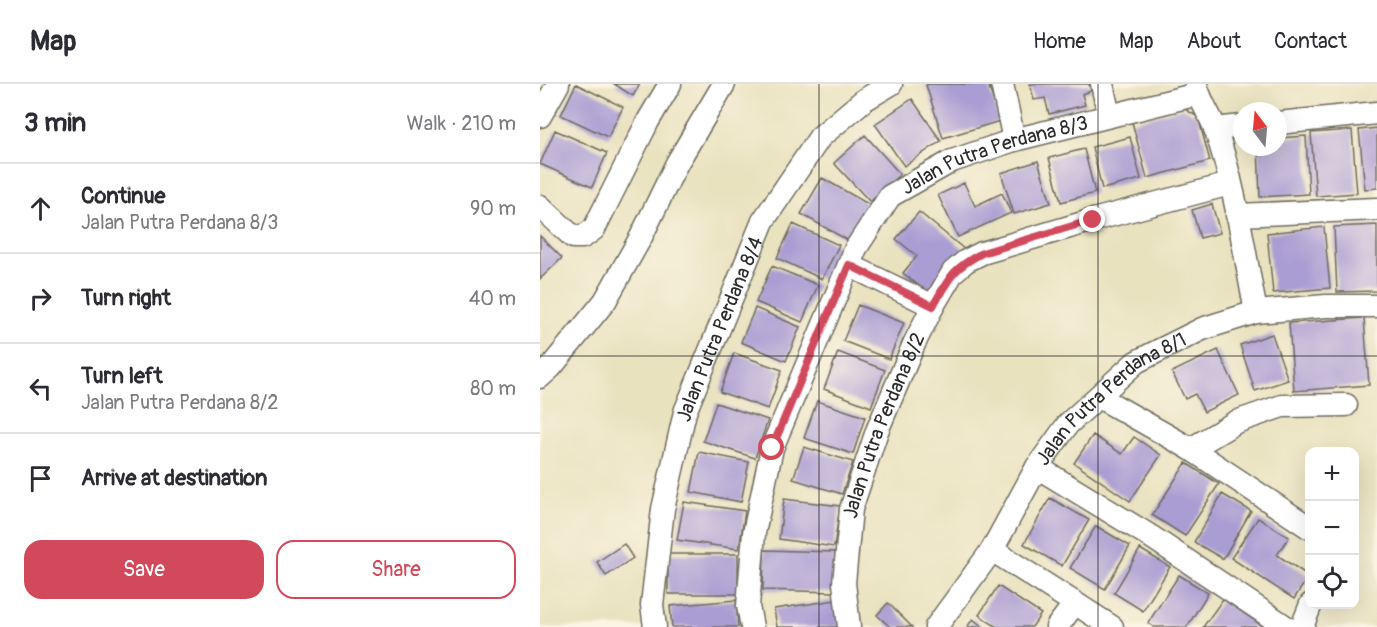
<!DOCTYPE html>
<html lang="en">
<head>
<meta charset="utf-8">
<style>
  :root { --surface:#fff; --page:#f2f2f3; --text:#2b2b33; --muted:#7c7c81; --line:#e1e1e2; --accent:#d1495b }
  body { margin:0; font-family:Pangolin,sans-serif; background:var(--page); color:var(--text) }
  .controls { position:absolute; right:18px; bottom:18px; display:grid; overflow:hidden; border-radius:12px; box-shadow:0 6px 24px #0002 }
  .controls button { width:54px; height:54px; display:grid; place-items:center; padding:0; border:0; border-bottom:2px solid var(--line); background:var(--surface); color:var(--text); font:30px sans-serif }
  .compass { position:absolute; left:693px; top:18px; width:54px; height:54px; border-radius:50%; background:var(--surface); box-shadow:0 6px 24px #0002; rotate:344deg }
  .stop { position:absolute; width:18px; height:18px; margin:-14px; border:4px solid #d1495b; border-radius:50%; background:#fff }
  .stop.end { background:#d1495b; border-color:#fff; box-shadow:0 2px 6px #0008 }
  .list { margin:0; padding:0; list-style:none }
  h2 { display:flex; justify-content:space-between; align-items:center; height:78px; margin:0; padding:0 24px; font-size:26px }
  h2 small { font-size:20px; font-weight:400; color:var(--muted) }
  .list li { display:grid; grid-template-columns:39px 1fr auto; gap:18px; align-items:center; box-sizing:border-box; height:90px; padding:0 24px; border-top:2px solid var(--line) }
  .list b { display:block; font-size:22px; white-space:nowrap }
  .list p { margin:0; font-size:20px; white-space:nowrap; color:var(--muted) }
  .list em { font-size:20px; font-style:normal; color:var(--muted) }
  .actions { display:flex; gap:12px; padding:18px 24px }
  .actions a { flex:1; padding:14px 0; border:2px solid var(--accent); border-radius:18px; text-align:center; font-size:21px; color:var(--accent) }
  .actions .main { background:var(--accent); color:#fff }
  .icon { flex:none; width:33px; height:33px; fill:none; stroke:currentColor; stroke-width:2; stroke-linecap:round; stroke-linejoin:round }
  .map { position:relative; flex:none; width:837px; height:543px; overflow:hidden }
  header { display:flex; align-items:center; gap:36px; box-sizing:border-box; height:84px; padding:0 30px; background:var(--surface); border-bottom:2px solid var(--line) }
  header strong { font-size:28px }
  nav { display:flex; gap:33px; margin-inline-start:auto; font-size:21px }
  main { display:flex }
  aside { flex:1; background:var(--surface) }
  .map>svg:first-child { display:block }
  .building { fill:#aa9dd3 }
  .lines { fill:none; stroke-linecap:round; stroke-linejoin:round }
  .minor-casing { stroke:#6e6b5f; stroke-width:25 }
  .minor { stroke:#fff; stroke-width:22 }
  .route { stroke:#d1495b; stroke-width:8 }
  .grid { fill:none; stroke:#2b2b2b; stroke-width:1.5; stroke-opacity:0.55 }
  .labels { text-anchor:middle; stroke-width:4.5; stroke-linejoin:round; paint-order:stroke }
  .street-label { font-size:20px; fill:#2b2b2b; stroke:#fcf5e5 }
</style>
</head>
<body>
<header>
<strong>Map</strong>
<nav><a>Home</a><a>Map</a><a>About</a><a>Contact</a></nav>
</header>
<main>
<aside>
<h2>3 min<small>Walk · 210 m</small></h2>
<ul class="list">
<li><svg class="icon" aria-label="ahead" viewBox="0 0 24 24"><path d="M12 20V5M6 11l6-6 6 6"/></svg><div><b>Continue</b><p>Jalan Putra Perdana 8/3</p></div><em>90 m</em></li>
<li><svg class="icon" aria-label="right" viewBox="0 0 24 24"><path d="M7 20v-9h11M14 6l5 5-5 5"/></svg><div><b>Turn right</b></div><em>40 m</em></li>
<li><svg class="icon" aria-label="left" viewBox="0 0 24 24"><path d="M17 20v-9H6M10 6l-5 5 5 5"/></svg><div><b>Turn left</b><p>Jalan Putra Perdana 8/2</p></div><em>80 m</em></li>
<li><svg class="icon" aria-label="arrive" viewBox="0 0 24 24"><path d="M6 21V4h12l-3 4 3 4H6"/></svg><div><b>Arrive at destination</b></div></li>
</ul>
<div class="actions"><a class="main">Save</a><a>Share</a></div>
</aside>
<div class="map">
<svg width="837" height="543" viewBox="0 0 837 543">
  <rect width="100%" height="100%" fill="#fcf5e5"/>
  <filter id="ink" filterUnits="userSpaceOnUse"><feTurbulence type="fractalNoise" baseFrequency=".0167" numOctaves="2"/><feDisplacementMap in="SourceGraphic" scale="12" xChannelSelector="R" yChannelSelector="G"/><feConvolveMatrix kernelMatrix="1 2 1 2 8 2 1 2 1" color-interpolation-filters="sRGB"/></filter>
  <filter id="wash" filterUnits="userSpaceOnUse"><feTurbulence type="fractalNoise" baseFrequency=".008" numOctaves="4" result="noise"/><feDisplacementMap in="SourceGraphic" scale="24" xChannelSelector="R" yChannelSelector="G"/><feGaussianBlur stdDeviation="1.35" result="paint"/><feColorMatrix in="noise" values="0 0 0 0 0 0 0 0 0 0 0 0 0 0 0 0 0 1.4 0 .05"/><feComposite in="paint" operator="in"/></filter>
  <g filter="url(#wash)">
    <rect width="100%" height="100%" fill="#e9e2bf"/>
    <g id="blocks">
      <path class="building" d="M36,0L83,23L68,53L21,31Z
        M74,0H100L93,12Z
        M390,0H448L460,37L403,54L386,1Z
        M490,0H549L551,7L542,10L545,21L509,30L505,14L494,16Z
        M372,15L401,57L364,82L335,40Z
        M643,24L658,33L670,77L607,94L592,38Z
        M837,44V104L825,105L819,46Z
        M15,46L67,69L52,103L0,80Z
        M812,46L817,109L776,112L771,49Z
        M325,51L360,90L330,118L294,79Z
        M766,52L769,110L720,113L718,63H738V54Z
        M590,53L601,95L562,105L552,63Z
        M544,65L555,109L521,118L509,74Z
        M498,77L511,119L474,130L461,89Z
        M282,94L330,121L309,157L261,130Z
        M424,99L435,122L462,109L471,129L418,153L398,111Z
        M672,120L680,149L660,154L652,126Z
        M379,128L424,165L388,209L363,189L377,172L356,155Z
        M253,140L299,161L282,195L237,174Z
        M837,141V207L797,208L794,143Z
        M784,143L790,204L733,209L727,149Z
        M0,152L22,174L0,195Z
        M232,182L278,201L262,238L216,218Z
        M318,221L364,239L349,275L303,257Z
        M215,224L260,243L246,277L201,258Z
        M824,234L829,301L754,307L749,239Z
        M732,250L748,296L715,307L700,261Z
        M678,266L699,311L664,328L655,310L645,315L632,288Z
        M298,268L345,286L331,323L284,305Z
        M194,269L242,286L228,325L180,308Z
        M277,317L325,333L313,370L264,354Z
        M176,319L228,336L215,374L163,357Z
        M553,351L582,370L594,353L621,371L590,417L534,379Z
        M264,363L313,378L302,410L253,395Z
        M159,368L209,378L201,418L151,408Z
        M646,379L679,400L645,452L612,431Z
        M682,410L711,427L683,475L654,458Z
        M510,414L549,436L522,482L484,460Z
        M244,415L300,422L294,463L239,455Z
        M144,418L205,427L199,465L137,456Z
        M718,434L749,453L737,471L769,492L754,515L691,474Z
        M556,442L590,462L565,505L530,484Z
        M84,460L93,474L66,492L57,478Z
        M600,465L630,483L603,527L574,509Z
        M224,466L295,468L294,508L223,506Z
        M128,470H198V510H128Z
        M639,491L668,509L647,543H614L608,539Z
        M458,502L501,530L492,543H457L439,531Z
        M683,515L724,543H663Z
        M196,516L198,543H132L130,522Z
        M296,516L300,543H237L234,525Z
        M348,519L372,543H350L337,531Z
        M433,535L443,543H427Z"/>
    </g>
  </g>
  <g filter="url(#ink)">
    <use href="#blocks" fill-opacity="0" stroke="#6e6b5f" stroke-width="1.5"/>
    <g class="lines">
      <g class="minor-casing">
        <g id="minor">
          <path d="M462,0L474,56"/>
          <path d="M562,0L569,32"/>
          <path d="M656,0C661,21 670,29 676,47C696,105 704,168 716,228"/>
          <path d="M0,32L18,0"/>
          <path d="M738,39L837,29"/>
          <path d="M675,45L702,42"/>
          <path d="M0,122L33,153H43L54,145L108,37L130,0"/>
          <path d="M697,131L837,125"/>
          <path d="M309,181L393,222"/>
          <path d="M0,293L11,283L65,217L101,153L137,79L184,0"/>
          <path d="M559,313L651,365L770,444"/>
          <path d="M651,365L696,338L742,322L806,321"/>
          <path d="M497,383L610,452L746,543"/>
          <path d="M452,466L572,543"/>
          <path id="s1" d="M115,543L112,521L123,425L145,328L223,137L280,53L324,16L351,0"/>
          <path id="s2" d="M212,543L208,522L214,449L232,364L316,164L350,112L412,77L474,56L658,10"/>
          <path id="s3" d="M309,543L304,499L311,425L337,347L374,260L393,222L413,188L426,177L442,169L553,136L690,100"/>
          <path id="s4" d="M396,543L452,466L497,383L528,340L596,278L662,245L716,228L786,222H837"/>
          <path d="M517,543L535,519"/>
          <path d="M762,543L771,520"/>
        </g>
      </g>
      <use href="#minor" class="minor"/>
    </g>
  </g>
  <g class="lines" filter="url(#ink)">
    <path class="route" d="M232,364L309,181L393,222C409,194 412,185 442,169L553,136"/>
  </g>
  <path class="grid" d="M279,0V543M558,0V543M0,272H837"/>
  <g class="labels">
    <g class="street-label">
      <text dy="7" stroke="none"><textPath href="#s2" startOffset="574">Jalan Putra Perdana 8/3</textPath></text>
      <text dy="7" stroke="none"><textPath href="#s1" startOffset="308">Jalan Putra Perdana 8/4</textPath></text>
      <text dy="7" stroke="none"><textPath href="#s4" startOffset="292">Jalan Putra Perdana 8/1</textPath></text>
      <text dy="7" stroke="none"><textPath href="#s3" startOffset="208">Jalan Putra Perdana 8/2</textPath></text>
    </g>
  </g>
</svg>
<div class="controls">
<button>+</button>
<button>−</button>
<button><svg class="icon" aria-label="locate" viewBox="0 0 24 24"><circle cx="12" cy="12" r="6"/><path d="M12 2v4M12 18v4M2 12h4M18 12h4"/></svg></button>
</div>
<svg class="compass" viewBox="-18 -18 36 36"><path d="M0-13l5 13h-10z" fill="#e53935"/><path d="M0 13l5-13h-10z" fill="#7c7c81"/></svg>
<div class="stop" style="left:232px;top:364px"></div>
<div class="stop end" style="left:553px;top:136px"></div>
</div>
</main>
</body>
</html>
